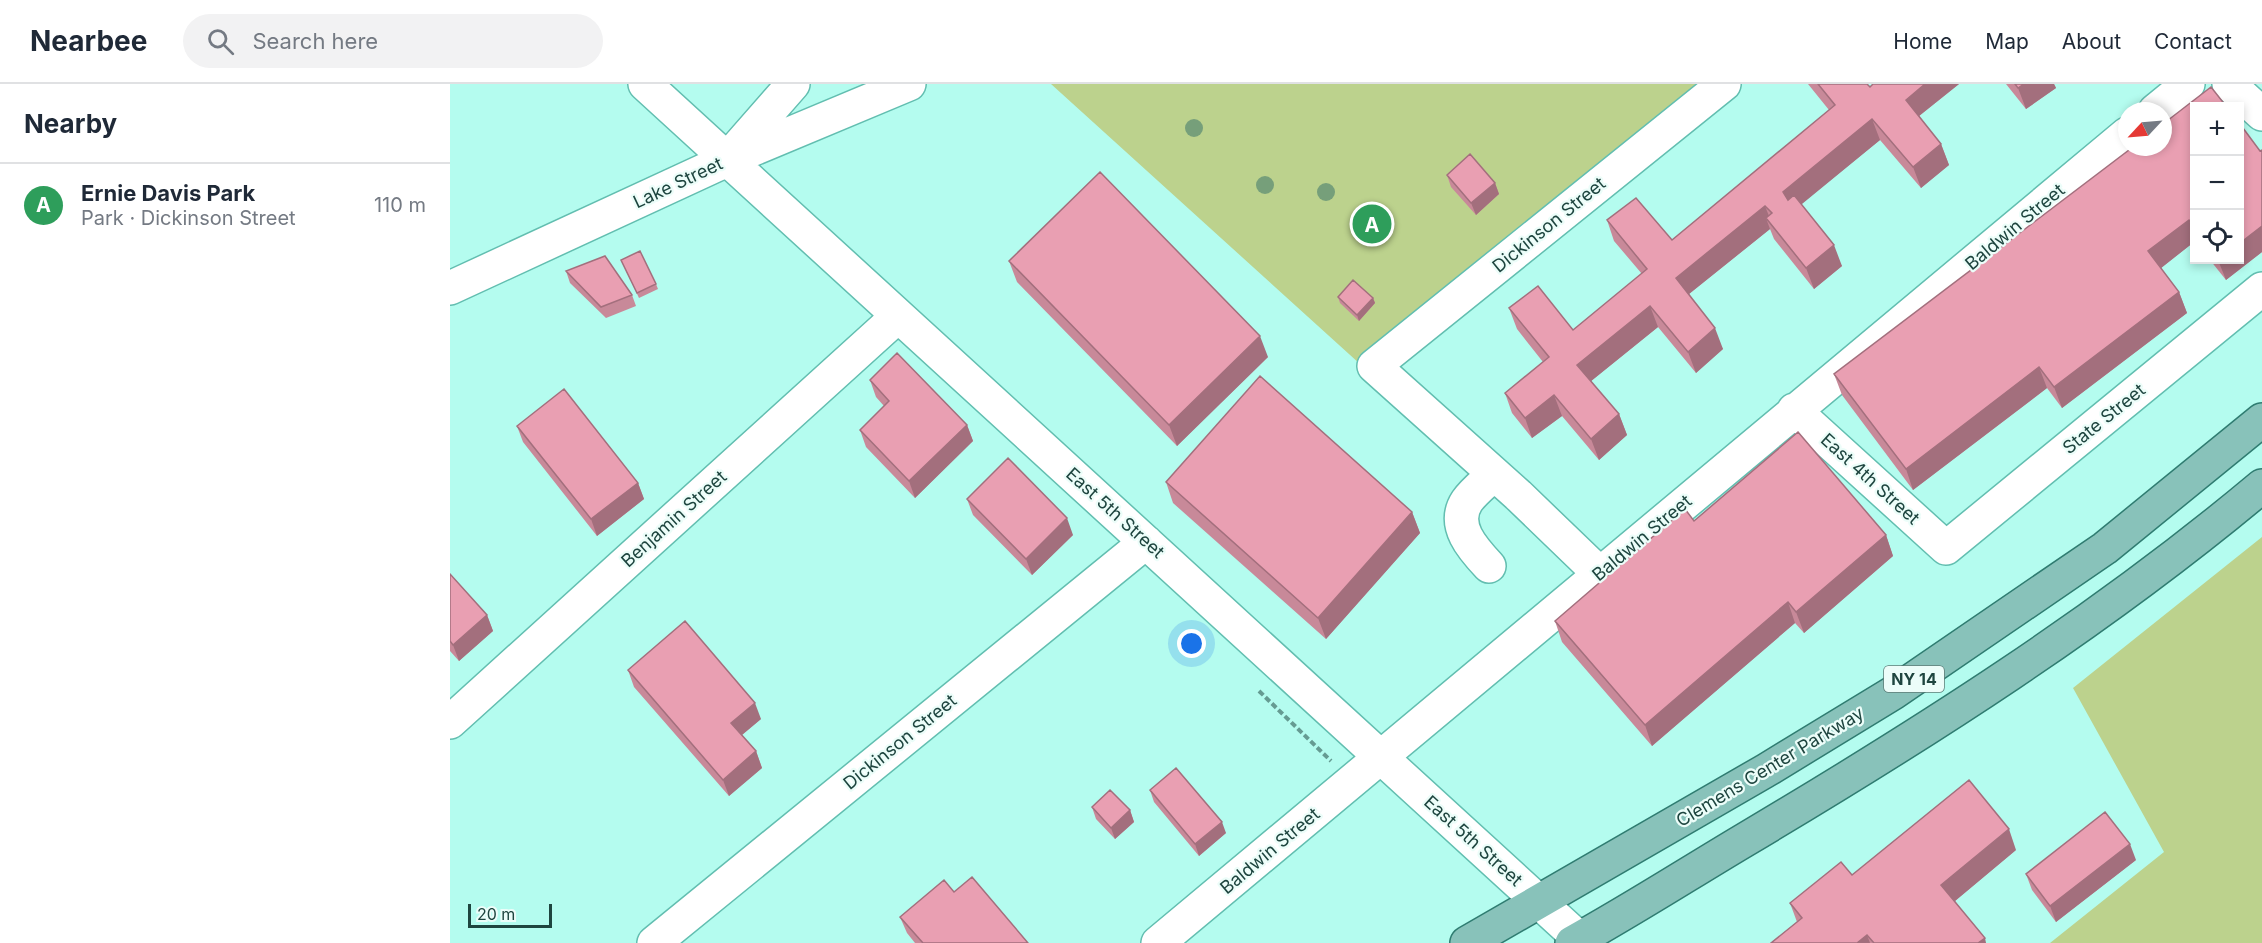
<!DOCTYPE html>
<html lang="en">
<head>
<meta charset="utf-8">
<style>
  :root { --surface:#fff; --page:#f2f2f3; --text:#1f2937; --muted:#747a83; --line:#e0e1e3; --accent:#0f766e }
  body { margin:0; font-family:Inter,sans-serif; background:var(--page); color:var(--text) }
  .controls { position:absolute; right:18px; top:18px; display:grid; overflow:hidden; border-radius:0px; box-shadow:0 3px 9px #0003 }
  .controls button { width:54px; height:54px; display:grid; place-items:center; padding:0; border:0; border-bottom:2px solid var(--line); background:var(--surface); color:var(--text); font:30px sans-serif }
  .compass { position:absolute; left:1668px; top:18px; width:54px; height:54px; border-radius:50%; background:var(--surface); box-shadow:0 3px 9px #0003; rotate:244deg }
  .scale { position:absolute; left:18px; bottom:15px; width:84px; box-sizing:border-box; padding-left:6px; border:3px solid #1e453f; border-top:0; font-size:16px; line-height:21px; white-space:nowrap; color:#1e453f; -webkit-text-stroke:4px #ecfdf9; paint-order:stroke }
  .you { position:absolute; left:742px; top:560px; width:21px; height:21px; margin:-15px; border:4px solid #fff; border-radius:50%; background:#1a73e8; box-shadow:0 0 0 9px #1a73e833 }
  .badge { display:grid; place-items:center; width:39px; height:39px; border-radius:50%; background:var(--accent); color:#fff; font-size:20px; font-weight:700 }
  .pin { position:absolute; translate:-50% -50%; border:3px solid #fff; box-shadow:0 2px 6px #0006 }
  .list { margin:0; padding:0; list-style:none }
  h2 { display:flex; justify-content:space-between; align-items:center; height:78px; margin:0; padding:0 24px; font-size:26px }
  h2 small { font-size:20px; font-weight:400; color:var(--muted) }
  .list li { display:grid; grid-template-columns:39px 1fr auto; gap:18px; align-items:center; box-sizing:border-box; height:84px; padding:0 24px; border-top:2px solid var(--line) }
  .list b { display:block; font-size:22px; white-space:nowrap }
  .list p { margin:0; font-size:20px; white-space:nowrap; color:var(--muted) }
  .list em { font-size:20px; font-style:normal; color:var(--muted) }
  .icon { flex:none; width:33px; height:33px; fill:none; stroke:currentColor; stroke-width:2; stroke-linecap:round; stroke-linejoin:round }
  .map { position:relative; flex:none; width:1812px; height:859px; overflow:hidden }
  header { display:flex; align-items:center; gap:36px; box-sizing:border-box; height:84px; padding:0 30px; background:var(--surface); border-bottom:2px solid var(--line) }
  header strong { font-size:28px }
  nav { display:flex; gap:33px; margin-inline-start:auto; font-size:21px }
  .search { width:420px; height:54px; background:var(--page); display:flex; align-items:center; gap:15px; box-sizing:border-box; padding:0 21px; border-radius:33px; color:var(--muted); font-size:22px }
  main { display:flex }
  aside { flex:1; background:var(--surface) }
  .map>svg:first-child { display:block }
  .green { fill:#bcd28d }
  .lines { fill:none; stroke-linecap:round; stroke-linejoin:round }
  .minor-casing { stroke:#62beb0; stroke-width:36 }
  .major-casing { stroke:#2f7c71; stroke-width:36 }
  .path { stroke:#659b92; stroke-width:4; stroke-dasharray:6 3; stroke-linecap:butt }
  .minor { stroke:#fff; stroke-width:33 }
  .major { stroke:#88c2ba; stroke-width:33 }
  .tree { fill:#769f7a }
  .wall { fill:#c88999 }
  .shaded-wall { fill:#a36f7d }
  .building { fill:#e99fb2; stroke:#a36f7d; stroke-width:1.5 }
  .labels { text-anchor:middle; stroke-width:4.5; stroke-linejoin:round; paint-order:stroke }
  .shield { fill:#ecfdf9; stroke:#5c7c77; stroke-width:1.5 }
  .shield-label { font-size:16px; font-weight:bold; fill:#1e453f }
  .street-label { font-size:18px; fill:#1e453f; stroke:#ecfdf9 }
</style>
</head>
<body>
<header>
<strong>Nearbee</strong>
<div class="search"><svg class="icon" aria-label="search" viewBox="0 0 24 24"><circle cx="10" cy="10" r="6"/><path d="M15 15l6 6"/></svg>Search here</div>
<nav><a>Home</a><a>Map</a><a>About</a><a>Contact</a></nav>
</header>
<main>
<aside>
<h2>Nearby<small></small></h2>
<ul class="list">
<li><span class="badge" style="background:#2e9e5b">A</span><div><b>Ernie Davis Park</b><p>Park · Dickinson Street</p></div><em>110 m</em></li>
</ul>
</aside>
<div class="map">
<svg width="1812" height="859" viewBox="0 0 1812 859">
  <rect width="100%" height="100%" fill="#b4fcef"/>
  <path class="green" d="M601,0H1267L910,280Z
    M1812,453V859H1600L1714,768L1623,604Z"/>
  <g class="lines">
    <g class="minor-casing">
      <path id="minor" d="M195,0L1134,859
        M1779,0L1812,30
        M1705,27L1738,0
        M279,73L343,0
        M0,204L277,76L459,0
        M1344,326L1496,464L1812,205
        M1039,482C1023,465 1001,441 1017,417C1024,407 1036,398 1044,390
        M1150,490L1068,411L924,282L1274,0
        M0,638L448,232
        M204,859L696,458
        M708,859C1032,591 1353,319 1677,50"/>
    </g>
    <g class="major-casing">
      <path id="major" d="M1017,859L1315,687L1443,609L1655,464L1812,336
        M1122,859C1180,827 1236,791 1293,757C1473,650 1651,537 1812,402"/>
    </g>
    <path class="path" d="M809,607L881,677"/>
    <use href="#minor" class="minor"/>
    <use href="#major" class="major"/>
  </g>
  <g class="tree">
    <circle cx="744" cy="44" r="9"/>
    <circle cx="815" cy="101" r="9"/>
    <circle cx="876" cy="108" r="9"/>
  </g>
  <path class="wall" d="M1358,0H1417L1420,3L1509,0L1469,32L1491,60L1499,81L1471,104L1430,56L1351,120L1392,182L1364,205L1324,155L1320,145L1239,210L1273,265L1246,289L1208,243L1141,297L1169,330L1177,351L1149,376L1112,332L1082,354L1062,329L1055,309L1093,278L1067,245L1059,224L1123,246L1192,190L1164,157L1157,136L1222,156L1379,26Z
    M1556,0H1604L1606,4L1576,25Z
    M1744,22V158L1711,184L1729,208L1737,229L1612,324L1597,304L1463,406L1392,311L1384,290Z
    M1790,40L1810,67L1812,66V168L1776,196L1760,176H1790Z
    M997,91L1045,99L1049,110L1026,131L1001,103Z
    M171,176L206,200L208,205L189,214Z
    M559,177L818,273L727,362L567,198Z
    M116,187L182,211L186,222L156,234L120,199Z
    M888,213L923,214L925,219L909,237L890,219Z
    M420,296L517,341L523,357L465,414L416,363L410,346L434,322L426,313Z
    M67,342L188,399L194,415L147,452L73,358Z
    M716,398L962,428L970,449L876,555L723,419Z
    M517,415L623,451L582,491L523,431Z
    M1244,437L1436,451L1443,472L1354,549L1345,539L1202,662L1112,558L1105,537Z
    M0,490L37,531L43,547L9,577L0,567Z
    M178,586L311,635L292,651L306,667L312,684L279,712L184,603Z
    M700,706L776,749L749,772L704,718Z
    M642,723L680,726L684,738L665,755L646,735Z
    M1566,766L1505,817L1536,859H1321L1347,838L1340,819L1402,791Z
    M1686,776L1606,838L1582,806L1576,790Z
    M504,808L578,859H465L457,849L450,833Z"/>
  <path class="shaded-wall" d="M1475,0H1509L1464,36L1456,16Z
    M1574,0H1604L1606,4L1576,25L1568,4Z
    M1422,35L1430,56L1341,129L1333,108Z
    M1491,60L1499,81L1471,104L1463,83Z
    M1045,99L1049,110L1026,131L1021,119Z
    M1315,122L1323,142L1316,134L1320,145L1234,214L1226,194Z
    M1739,136L1744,152V158L1706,188L1698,167Z
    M1812,142V168L1776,196L1768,176H1790V159Z
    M1384,161L1392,182L1364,205L1356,184Z
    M1729,208L1737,229L1612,324L1604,303Z
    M923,214L925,219L909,237L907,231Z
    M1200,222L1208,243L1135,302L1127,281Z
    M1265,244L1273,265L1246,289L1238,268Z
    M810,252L818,273L727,362L719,341Z
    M1589,283L1597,304L1463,406L1456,385Z
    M1104,311L1112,332L1082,354L1075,334Z
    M1169,330L1177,351L1149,376L1141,355Z
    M517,341L523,357L465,414L459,397Z
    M188,399L194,415L147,452L141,435Z
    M962,428L970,449L876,555L868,534Z
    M617,434L623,451L582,491L576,475Z
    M1436,451L1443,472L1354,549L1346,528Z
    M1338,518L1345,539L1202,662L1195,641Z
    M37,531L43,547L9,577L3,561Z
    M305,619L311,635L287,655L281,639Z
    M306,667L312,684L279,712L273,696Z
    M680,726L684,738L665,755L661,744Z
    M772,738L776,749L749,772L745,760Z
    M1559,745L1566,766L1499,822L1491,801Z
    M1680,760L1686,776L1606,838L1600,822Z
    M1417,851L1420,859H1407Z
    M1535,854L1536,859H1528Z"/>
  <path class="building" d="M1368,0H1417L1420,3L1423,0H1475L1456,16L1491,60L1463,83L1422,35L1333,108L1338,116L1344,111L1384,161L1356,184L1316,134L1322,129L1315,122L1226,194L1265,244L1238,268L1200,222L1127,281L1169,330L1141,355L1104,311L1075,334L1055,309L1099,273L1059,224L1088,202L1123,246L1197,185L1157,136L1186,114L1222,156L1385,21Z
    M1565,0H1574L1568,4Z
    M1761,3L1776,22H1744V144L1739,136L1698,167L1729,208L1604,303L1589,283L1456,385L1384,290L1683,63H1713V40Z
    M1790,40L1810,67L1812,66V142L1790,159Z
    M1020,70L1045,99L1021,119L997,91Z
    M650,88L810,252L719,341L559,177Z
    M190,167L206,200L187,209L171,176Z
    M155,172L182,211L151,223L116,187Z
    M903,196L923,214L907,231L888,213Z
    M447,269L517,341L459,397L410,346L439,317L420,296Z
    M810,292L962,428L868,534L716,398Z
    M114,305L188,399L141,435L67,342Z
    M1348,348L1436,451L1346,528L1338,518L1195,641L1105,537L1235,425L1244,437Z
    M558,374L617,434L576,475L517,415Z
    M0,490L37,531L3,561L0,557Z
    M235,537L305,619L281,639L306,667L273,696L178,586Z
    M726,684L772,738L745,760L700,706Z
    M1519,696L1559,745L1491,801L1535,854L1528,859H1424L1417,851L1407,859H1321L1352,834L1340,819L1391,778L1402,791Z
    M660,706L680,726L661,744L642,723Z
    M1655,728L1680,760L1600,822L1576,790Z
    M522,793L578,859H473L450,833L494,796L504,808Z"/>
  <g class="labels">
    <rect class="shield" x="1434" y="582" width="60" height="26" rx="4.5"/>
    <g class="shield-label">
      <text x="1464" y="601">NY 14</text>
    </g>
    <g class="street-label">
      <text transform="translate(228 99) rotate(-25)" y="6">Lake Street</text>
      <text transform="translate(1099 141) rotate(-39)" y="6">Dickinson Street</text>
      <text transform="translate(1565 143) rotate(-40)" y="6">Baldwin Street</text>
      <text transform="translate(1654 335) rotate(-39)" y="6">State Street</text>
      <text transform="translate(1420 395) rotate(42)" y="6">East 4th Street</text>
      <text transform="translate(665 429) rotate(42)" y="6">East 5th Street</text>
      <text transform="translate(224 435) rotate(-42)" y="6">Benjamin Street</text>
      <text transform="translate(1192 454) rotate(-40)" y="6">Baldwin Street</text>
      <text transform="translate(450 658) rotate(-39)" y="6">Dickinson Street</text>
      <text transform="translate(1320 683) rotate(-31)" y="6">Clemens Center Parkway</text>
      <text transform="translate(1023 757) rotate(42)" y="6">East 5th Street</text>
      <text transform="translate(820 767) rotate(-40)" y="6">Baldwin Street</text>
    </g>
  </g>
</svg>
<div class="controls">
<button>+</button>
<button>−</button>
<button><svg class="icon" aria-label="locate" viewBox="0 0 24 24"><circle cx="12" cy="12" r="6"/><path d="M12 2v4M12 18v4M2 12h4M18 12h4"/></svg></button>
</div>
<svg class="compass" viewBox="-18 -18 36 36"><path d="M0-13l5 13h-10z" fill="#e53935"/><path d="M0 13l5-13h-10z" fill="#747a83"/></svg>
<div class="scale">20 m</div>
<div class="you"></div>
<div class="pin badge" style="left:922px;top:140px;background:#2e9e5b">A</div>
</div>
</main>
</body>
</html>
